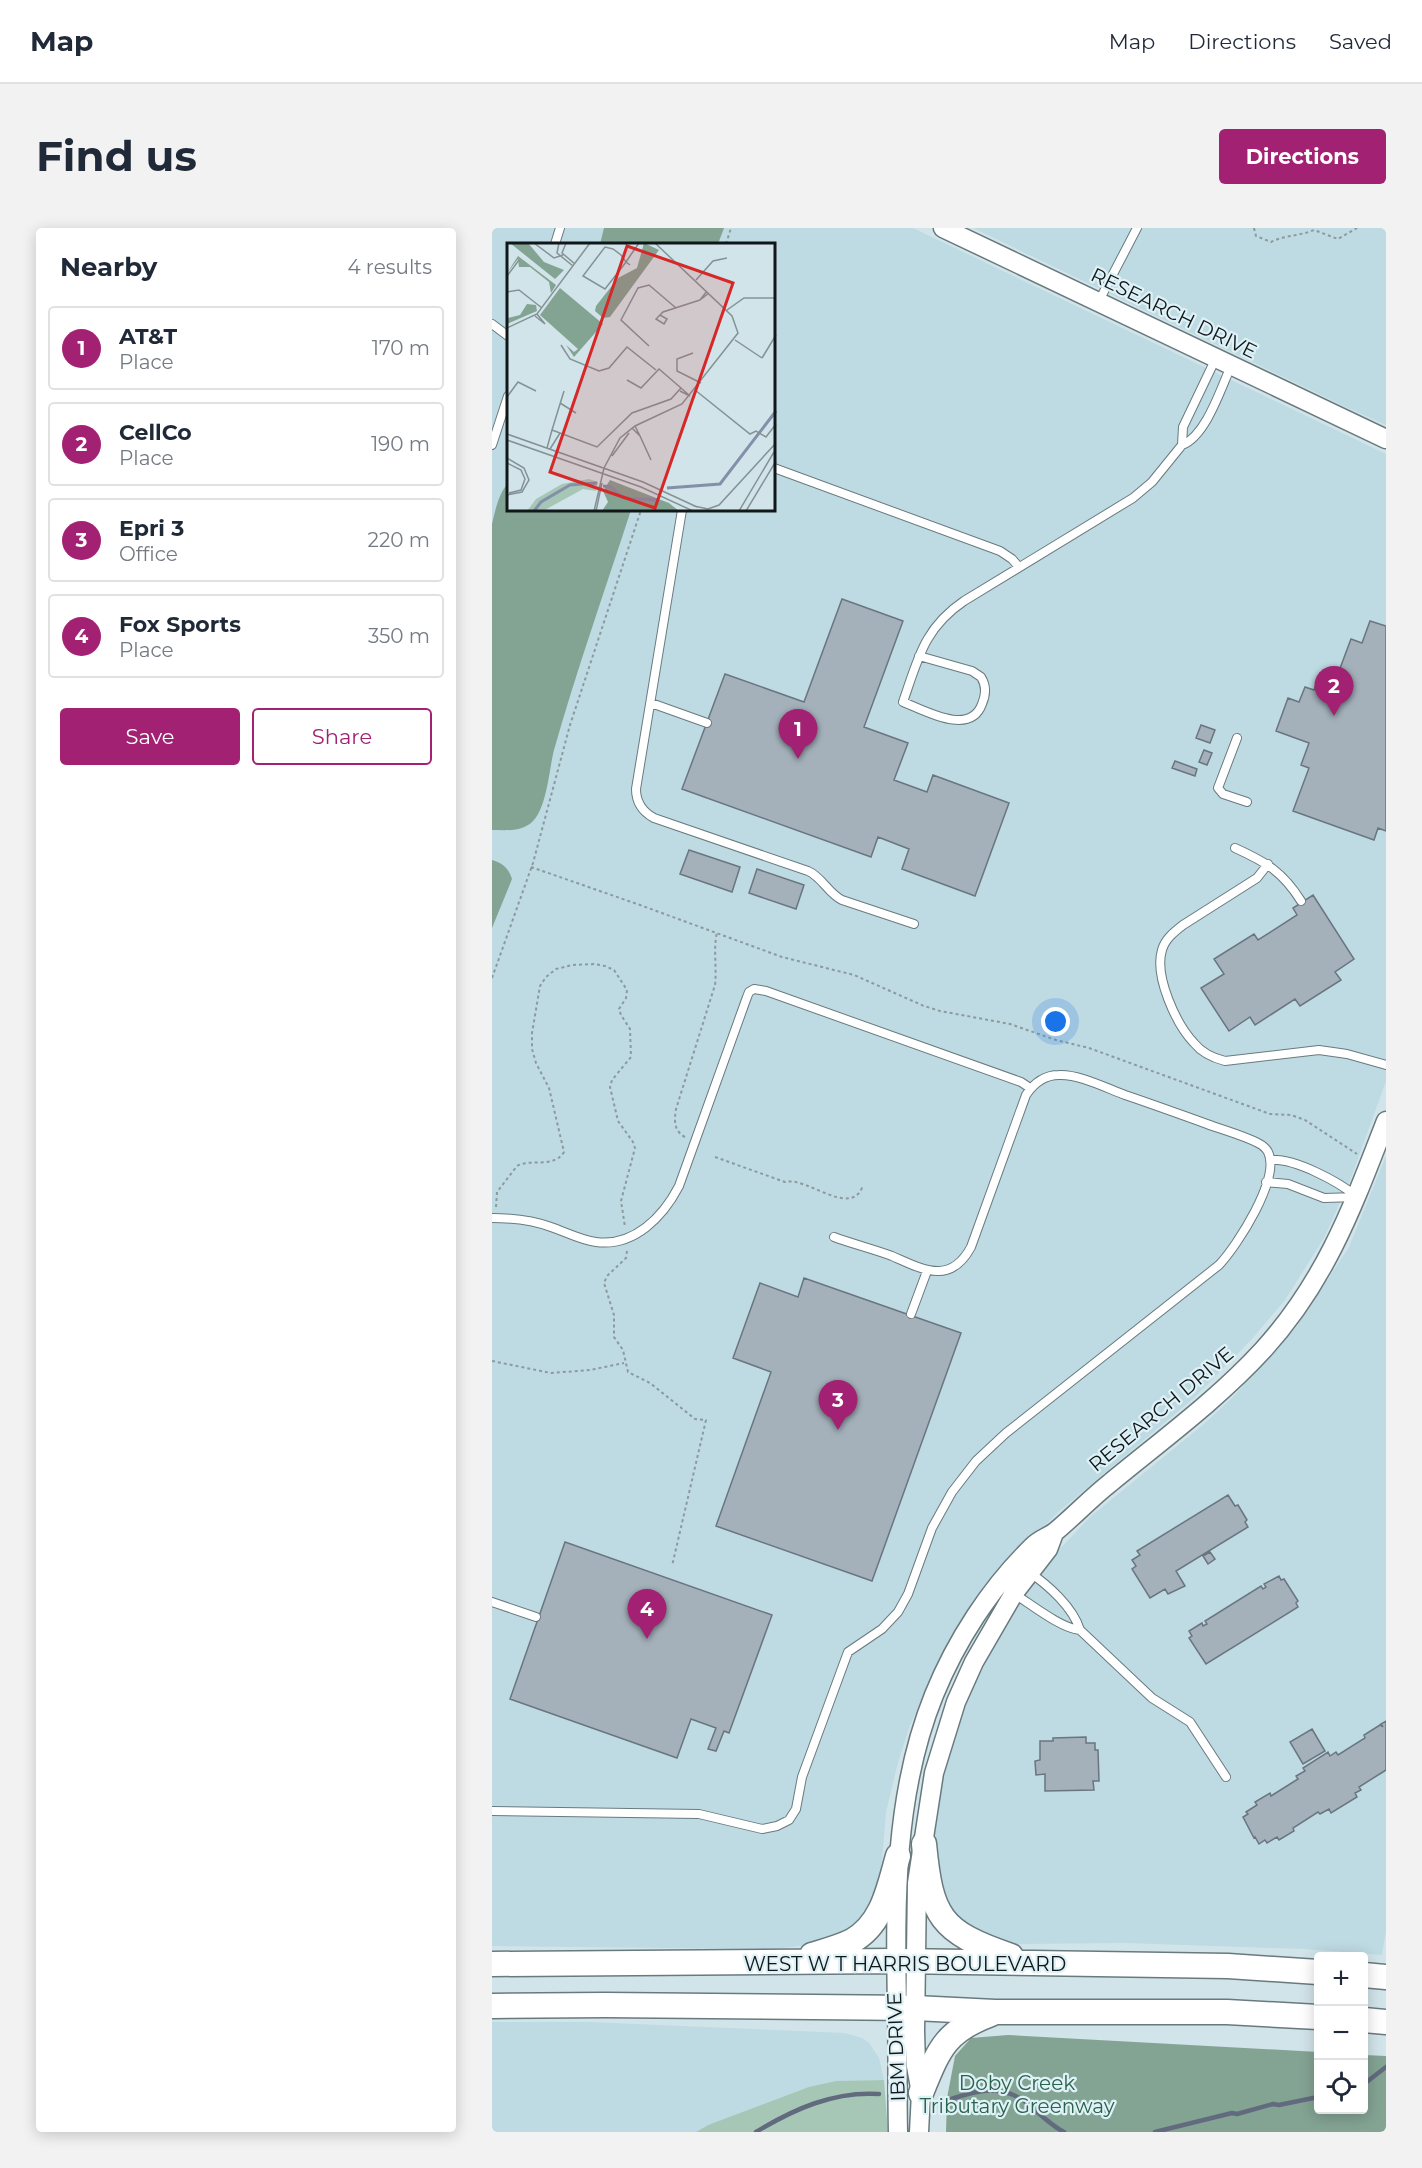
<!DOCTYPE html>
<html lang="en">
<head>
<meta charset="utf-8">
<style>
  :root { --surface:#fff; --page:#f2f2f3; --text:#1f2937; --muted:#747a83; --line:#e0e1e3; --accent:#a22172 }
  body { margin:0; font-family:Montserrat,sans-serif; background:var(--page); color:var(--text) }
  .controls { position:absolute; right:18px; bottom:18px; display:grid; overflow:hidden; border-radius:6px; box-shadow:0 3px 15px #0003 }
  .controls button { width:54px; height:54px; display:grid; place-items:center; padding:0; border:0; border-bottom:2px solid var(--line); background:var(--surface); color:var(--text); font:30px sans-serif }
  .you { position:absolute; left:564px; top:794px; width:21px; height:21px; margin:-15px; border:4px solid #fff; border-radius:50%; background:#1a73e8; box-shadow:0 0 0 9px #1a73e833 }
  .badge { display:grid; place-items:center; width:39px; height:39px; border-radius:50%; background:var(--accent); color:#fff; font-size:20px; font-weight:700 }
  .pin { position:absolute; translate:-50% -50px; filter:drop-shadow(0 2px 3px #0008) }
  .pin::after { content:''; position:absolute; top:32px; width:21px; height:18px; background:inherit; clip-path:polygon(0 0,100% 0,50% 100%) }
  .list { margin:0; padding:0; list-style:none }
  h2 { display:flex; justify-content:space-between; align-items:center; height:78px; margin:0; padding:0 24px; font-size:26px }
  h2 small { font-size:20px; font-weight:400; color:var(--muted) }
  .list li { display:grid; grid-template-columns:39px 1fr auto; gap:18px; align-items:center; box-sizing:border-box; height:84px; margin:0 12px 12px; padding:0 12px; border:2px solid var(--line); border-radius:6px }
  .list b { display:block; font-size:22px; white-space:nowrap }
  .list p { margin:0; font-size:20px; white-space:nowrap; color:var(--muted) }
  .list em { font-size:20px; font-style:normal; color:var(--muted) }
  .actions { display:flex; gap:12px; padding:18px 24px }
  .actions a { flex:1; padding:14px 0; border:2px solid var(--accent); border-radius:6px; text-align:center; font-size:21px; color:var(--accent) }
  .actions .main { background:var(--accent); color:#fff }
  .icon { flex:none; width:33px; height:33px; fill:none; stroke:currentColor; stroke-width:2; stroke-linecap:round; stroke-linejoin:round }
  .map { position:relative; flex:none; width:894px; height:1904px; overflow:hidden; border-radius:6px }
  header { display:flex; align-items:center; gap:36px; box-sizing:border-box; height:84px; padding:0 30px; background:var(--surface); border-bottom:2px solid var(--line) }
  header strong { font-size:28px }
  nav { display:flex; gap:33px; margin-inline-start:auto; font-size:21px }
  .intro { display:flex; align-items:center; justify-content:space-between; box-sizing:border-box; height:144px; padding:0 36px }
  h1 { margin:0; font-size:42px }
  .button { padding:15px 27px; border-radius:6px; background:var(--accent); color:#fff; font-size:21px; font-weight:700 }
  main { display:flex; gap:36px; padding:0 36px }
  aside { flex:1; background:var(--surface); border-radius:6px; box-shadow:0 3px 15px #0003 }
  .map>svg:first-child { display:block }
  .built { fill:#bedae2; fill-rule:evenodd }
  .green { fill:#a6c7b6 }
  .forest { fill:#83a393 }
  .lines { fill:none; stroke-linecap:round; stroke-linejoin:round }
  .stream { stroke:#626b7e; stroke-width:4.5 }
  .building { fill:#a4b1bb; stroke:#697680; stroke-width:1.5 }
  .service-casing { stroke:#697a7f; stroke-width:10 }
  .tertiary-casing { stroke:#697a7f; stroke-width:21 }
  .primary-casing { stroke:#697a7f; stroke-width:27 }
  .path { stroke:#8c9a9e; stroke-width:2; stroke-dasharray:3 3; stroke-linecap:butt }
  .service { stroke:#fff; stroke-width:8 }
  .tertiary { stroke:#fff; stroke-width:18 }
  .primary { stroke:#fff; stroke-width:24 }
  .labels { text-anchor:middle; stroke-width:4.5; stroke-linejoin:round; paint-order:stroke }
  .street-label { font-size:20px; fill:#111719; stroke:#def1f6 }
  .park-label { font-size:20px; fill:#2a634b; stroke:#def1f6 }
  .inset-river { fill:none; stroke:#848faa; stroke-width:3 }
  .inset-road { fill:none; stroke:#849296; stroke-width:1.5 }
  .view { fill:#d62828; fill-opacity:0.15; stroke:#d62828; stroke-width:3 }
  .inset-edge { fill:none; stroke:#111719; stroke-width:3 }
</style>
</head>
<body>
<header>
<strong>Map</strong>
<nav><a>Map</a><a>Directions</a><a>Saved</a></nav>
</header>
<div class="intro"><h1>Find us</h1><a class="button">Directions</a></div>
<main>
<aside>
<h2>Nearby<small>4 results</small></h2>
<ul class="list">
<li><span class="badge">1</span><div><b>AT&amp;T</b><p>Place</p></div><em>170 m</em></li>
<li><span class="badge">2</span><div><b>CellCo</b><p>Place</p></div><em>190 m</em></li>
<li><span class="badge">3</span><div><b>Epri 3</b><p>Office</p></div><em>220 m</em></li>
<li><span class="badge">4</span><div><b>Fox Sports</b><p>Place</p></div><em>350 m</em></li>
</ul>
<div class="actions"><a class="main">Save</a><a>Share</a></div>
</aside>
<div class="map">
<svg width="894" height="1904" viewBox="0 0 894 1904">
  <rect width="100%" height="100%" fill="#d1e4e9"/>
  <path class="built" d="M0,0H421L894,226V853L859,950L832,1010L793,1072L759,1112L702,1170L565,1285L517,1336L453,1423L441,1443L417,1500L405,1538L394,1584L388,1656L373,1693L339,1714L283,1721L0,1718ZM16,16H282V282H16Z
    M481,0H894V197L854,179Z
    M894,928V1703L890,1727L812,1721L634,1715L518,1716L484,1707L446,1671L439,1642L443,1584L457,1521L465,1499L477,1468L514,1394L547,1343L598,1289L712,1196L741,1169L803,1101L857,1019Z
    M0,1794H97L352,1805L370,1810L377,1815L387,1830L392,1852L344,1853L216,1897L204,1904H0Z"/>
  <path class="green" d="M392,1852L396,1904H204L216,1897L317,1859L344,1853Z"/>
  <path class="forest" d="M112,0H232L226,16H108Z
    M16,255V282H139C113,362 85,441 62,522C57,541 55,582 39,595C28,604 13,602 0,602V296C3,283 7,265 16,255Z
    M0,632C11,635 17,641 20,651L0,700Z
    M516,1807L826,1824V1882H872V1827L894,1828V1904H454L455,1870L463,1828L479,1810Z"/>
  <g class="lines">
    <path class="stream" d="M872,1856L894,1839
      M446,1875C477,1866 505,1852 535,1875C547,1885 558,1897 572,1904
      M264,1904C302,1881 342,1863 387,1866
      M663,1904L740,1885L745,1886L781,1876L787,1877L826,1869"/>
  </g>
  <path class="building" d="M350,371L411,393L372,499L416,515L402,552L435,564L441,547L517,575L483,668L410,641L417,621L386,609L379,629L190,561L233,446L312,474Z
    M878,393L894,398V603L886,600L882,612L801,583L817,540L809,537L817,515L784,503L796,470L807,474L813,459L822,462L828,445L844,451L859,411L870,415Z
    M709,497L723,502L718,515L704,510Z
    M712,522L720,525L715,537L707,534Z
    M683,533L705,541L703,548L680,540Z
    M197,622L248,639L240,664L188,646Z
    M265,641L312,657L304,681L257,665Z
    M821,667L862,731L843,744L849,752L808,778L803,771L763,797L758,789L737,803L709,760L732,746L722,731L762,706L766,712L805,687L801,680Z
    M312,1050L469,1105L380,1353L224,1298L279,1144L241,1130L268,1055L306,1069Z
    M736,1267L743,1278L746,1277L755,1292L753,1294L756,1299L684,1343L693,1358L676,1366L673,1361L658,1370L640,1341L644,1338L640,1332L648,1327L645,1323Z
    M73,1314L280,1387L237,1505L232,1503L224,1523L216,1521L224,1500L199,1491L185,1530L18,1471Z
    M718,1324L723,1331L716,1336L711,1328Z
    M787,1348L789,1352L792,1351L806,1373L804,1375L806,1379L714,1436L697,1410L700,1408L697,1403L710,1395L711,1398L715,1396L713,1393L769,1358L771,1361L774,1359L772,1356Z
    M894,1493V1542L867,1559L869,1562L863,1565L865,1569L839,1585L837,1581L828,1586L826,1584L801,1600L802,1603L787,1612L785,1609L775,1615L773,1612L767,1616L763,1609L762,1610L751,1589L756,1586L754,1584L765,1577L763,1574L778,1565L779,1568L806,1551L804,1548L813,1543L811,1540L836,1524L838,1528L844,1524L846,1527L873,1510L872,1507L888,1497L891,1499L889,1496Z
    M820,1501L833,1523L811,1536L798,1514Z
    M594,1509V1515H603V1522H606L607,1553H601L602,1562L553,1563V1546L544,1547L543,1533L548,1532V1513H561V1510Z"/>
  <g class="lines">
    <g class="service-casing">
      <path id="service" d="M63,16L68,0
        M607,73L645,0
        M0,96L16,108
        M724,130L691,199L690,217C714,208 729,160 739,138
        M0,217L16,168
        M282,240L508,323L520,331L527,339
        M190,282L144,561C144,574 151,584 162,590L316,643C330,649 336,665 350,672L422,696
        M427,428L480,443L489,449C494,457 494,467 490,476C478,509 432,482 411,474C426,431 432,400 472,373L641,270L660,254L690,217
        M159,475L215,495
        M745,510L726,560L731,566L755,574
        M743,620C774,634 791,644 809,673
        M776,636L765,650L691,697C682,704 673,711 670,722C662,748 684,796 702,815C710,825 721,830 733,833L827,822L855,826L894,837
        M774,954L796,956L832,970L865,969C846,953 802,930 778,932
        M0,990C20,990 40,992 59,999C74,1004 88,1012 104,1014C142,1019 171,989 187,958L255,769L257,764L262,761L274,763L529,854L538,860
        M419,1086L435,1043
        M521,1365C539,1376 568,1400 588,1402C581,1379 556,1357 537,1344
        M0,1374L44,1389
        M588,1402L660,1470L698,1494L734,1549
        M0,1583L207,1586L270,1601L285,1598L297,1592L304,1581L310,1549L356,1424L390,1401L406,1384L416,1366L440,1300L460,1264L484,1233L514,1205L727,1037C745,1018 789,950 776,924C774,920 770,917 766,915C750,907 731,902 715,896C687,886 660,876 633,867C614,860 587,846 567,847C553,847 542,855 534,867L479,1019C458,1058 430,1041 400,1028C381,1021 361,1016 342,1009"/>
    </g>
    <g class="tertiary-casing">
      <path id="tertiary" d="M451,0L894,211
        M406,1904C405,1862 406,1820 405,1779C403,1674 402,1566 442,1467C464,1413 498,1360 540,1319C547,1311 557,1309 564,1303C583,1287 599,1270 618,1255C670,1212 725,1172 771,1122C834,1053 861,978 894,893
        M427,1904L429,1865L424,1838L423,1803L425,1655L442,1545L464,1474L482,1434L522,1365L556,1321L562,1305"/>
    </g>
    <g class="primary-casing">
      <path id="primary" d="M432,1616C439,1689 448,1704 519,1728
        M320,1727C333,1723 348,1719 360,1713C391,1696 397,1659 406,1628
        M0,1736L404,1733L736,1738L826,1744
        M872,1747L894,1749
        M0,1778L113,1777L423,1780L503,1784H735L826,1789
        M872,1792L894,1794
        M429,1865C447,1821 453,1803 499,1786"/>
    </g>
    <path class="path" d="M762,0L764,8L779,14C793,7 808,8 822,2L846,11L865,0
      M234,16L239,0
      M39,639L148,677L290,729L362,747L432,778L448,783L518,796L564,812L597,820L778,886L799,887L813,892L865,926
      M0,750L41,635L78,497L149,282
      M193,909C182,903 182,893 184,881L223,757C225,739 221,722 225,704
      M223,929L293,954C314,948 357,989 370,960H373
      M4,979L5,964L25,938C39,930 61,941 72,924L57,860L44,835L40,821V805L48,758L54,749L64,741L80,737L102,736L113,738L122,742L135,762L134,770L127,781L129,787L138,801L139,829L120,852L118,859L126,893L141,914L143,920L129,973L133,999
      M135,1023L134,1030L115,1048L112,1055L122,1087V1109L131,1122L136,1144L158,1155L203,1191L214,1192L180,1338
      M0,1133L59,1145L98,1142L132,1135"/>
    <use href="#service" class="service"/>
    <use href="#tertiary" class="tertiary"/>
    <use href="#primary" class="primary"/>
  </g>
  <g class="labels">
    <g class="street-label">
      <text transform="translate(682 85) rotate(26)" y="7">RESEARCH DRIVE</text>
      <text transform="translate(669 1181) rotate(-40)" y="7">RESEARCH DRIVE</text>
      <text x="413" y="1743">WEST W T HARRIS BOULEVARD</text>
      <text transform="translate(404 1819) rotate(-92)" y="7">IBM DRIVE</text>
    </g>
    <g class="park-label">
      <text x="525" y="1862">Doby Creek<tspan x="525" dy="23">Tributary Greenway</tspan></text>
    </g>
  </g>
  <g transform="translate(15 15)">
    <rect width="268" height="268" fill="#d1e4e9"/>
    <path d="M82,236L91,239L89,248L76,246L36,268H20L29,256L55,241Z" fill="#a6c7b6"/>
    <path d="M3,0H21L37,19L57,27L48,36ZM137,0L152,7L103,74L96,75L88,68L89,63L111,35L130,25ZM11,13L49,42L44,50L42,39L23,24H12L11,16L0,30ZM53,45L96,81L67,114L59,102L67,109L71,106L33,72ZM20,61L29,62L30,68L0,81L1,75L13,72ZM103,237L162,260L172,268H95L101,259L96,248Z" fill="#83a393"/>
    <path class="inset-river" d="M96,243L104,244L116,255L151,257M160,245L213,241L269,168M27,268L34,259L63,242L90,240"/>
    <path class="inset-road" d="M27,0L47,15L56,12M52,0L50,10L66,23M59,0L55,10L68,21M123,22L119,19L114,12L106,6L98,4L76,33L98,46L116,23L119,19L123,13L132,0M0,33L12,17M189,37L206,18L220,15M200,48L193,57L202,50M0,49L12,47L35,65M220,67L237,55H269M153,72L160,76L157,81L149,76L156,69L193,57M28,73L38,81L30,71M0,85L30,71L83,0M228,97L255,115M54,102L63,116L92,128L102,125L120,104L149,127M142,103L114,77L131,45L142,42L169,65M186,110L170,116V128L194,140M255,115L269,92M188,147L243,191L249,188L259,194L269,181M57,148L45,187L90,204L125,170L164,156L174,145L152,126L134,145L120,137M173,148L183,153L174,145M0,154L11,139L29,148M53,160L69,170M0,170V191M125,185L133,193L128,183M0,191L136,239L190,264M133,193L144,217M0,197L134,244L186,268M40,205L45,187M43,206L53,190M105,213L122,190M0,215L17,225L22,237L15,249L0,252M0,220L14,227L18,236L14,247L2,250M187,263L201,266L212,262L269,200M87,268L97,225L113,195L128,183L175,161L231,90L225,73L148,0M89,268L95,240M232,268L267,209M239,268L269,218"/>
    <path class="view" d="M120,3L226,40L148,265L43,229Z"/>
    <rect width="268" height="268" class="inset-edge"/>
  </g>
</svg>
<div class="controls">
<button>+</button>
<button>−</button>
<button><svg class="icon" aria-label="locate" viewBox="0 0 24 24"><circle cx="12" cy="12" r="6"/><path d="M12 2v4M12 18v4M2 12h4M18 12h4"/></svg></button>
</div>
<div class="you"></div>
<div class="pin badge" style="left:306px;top:531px">1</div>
<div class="pin badge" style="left:842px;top:488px">2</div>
<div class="pin badge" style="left:346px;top:1202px">3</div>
<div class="pin badge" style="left:155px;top:1411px">4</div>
</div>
</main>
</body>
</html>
